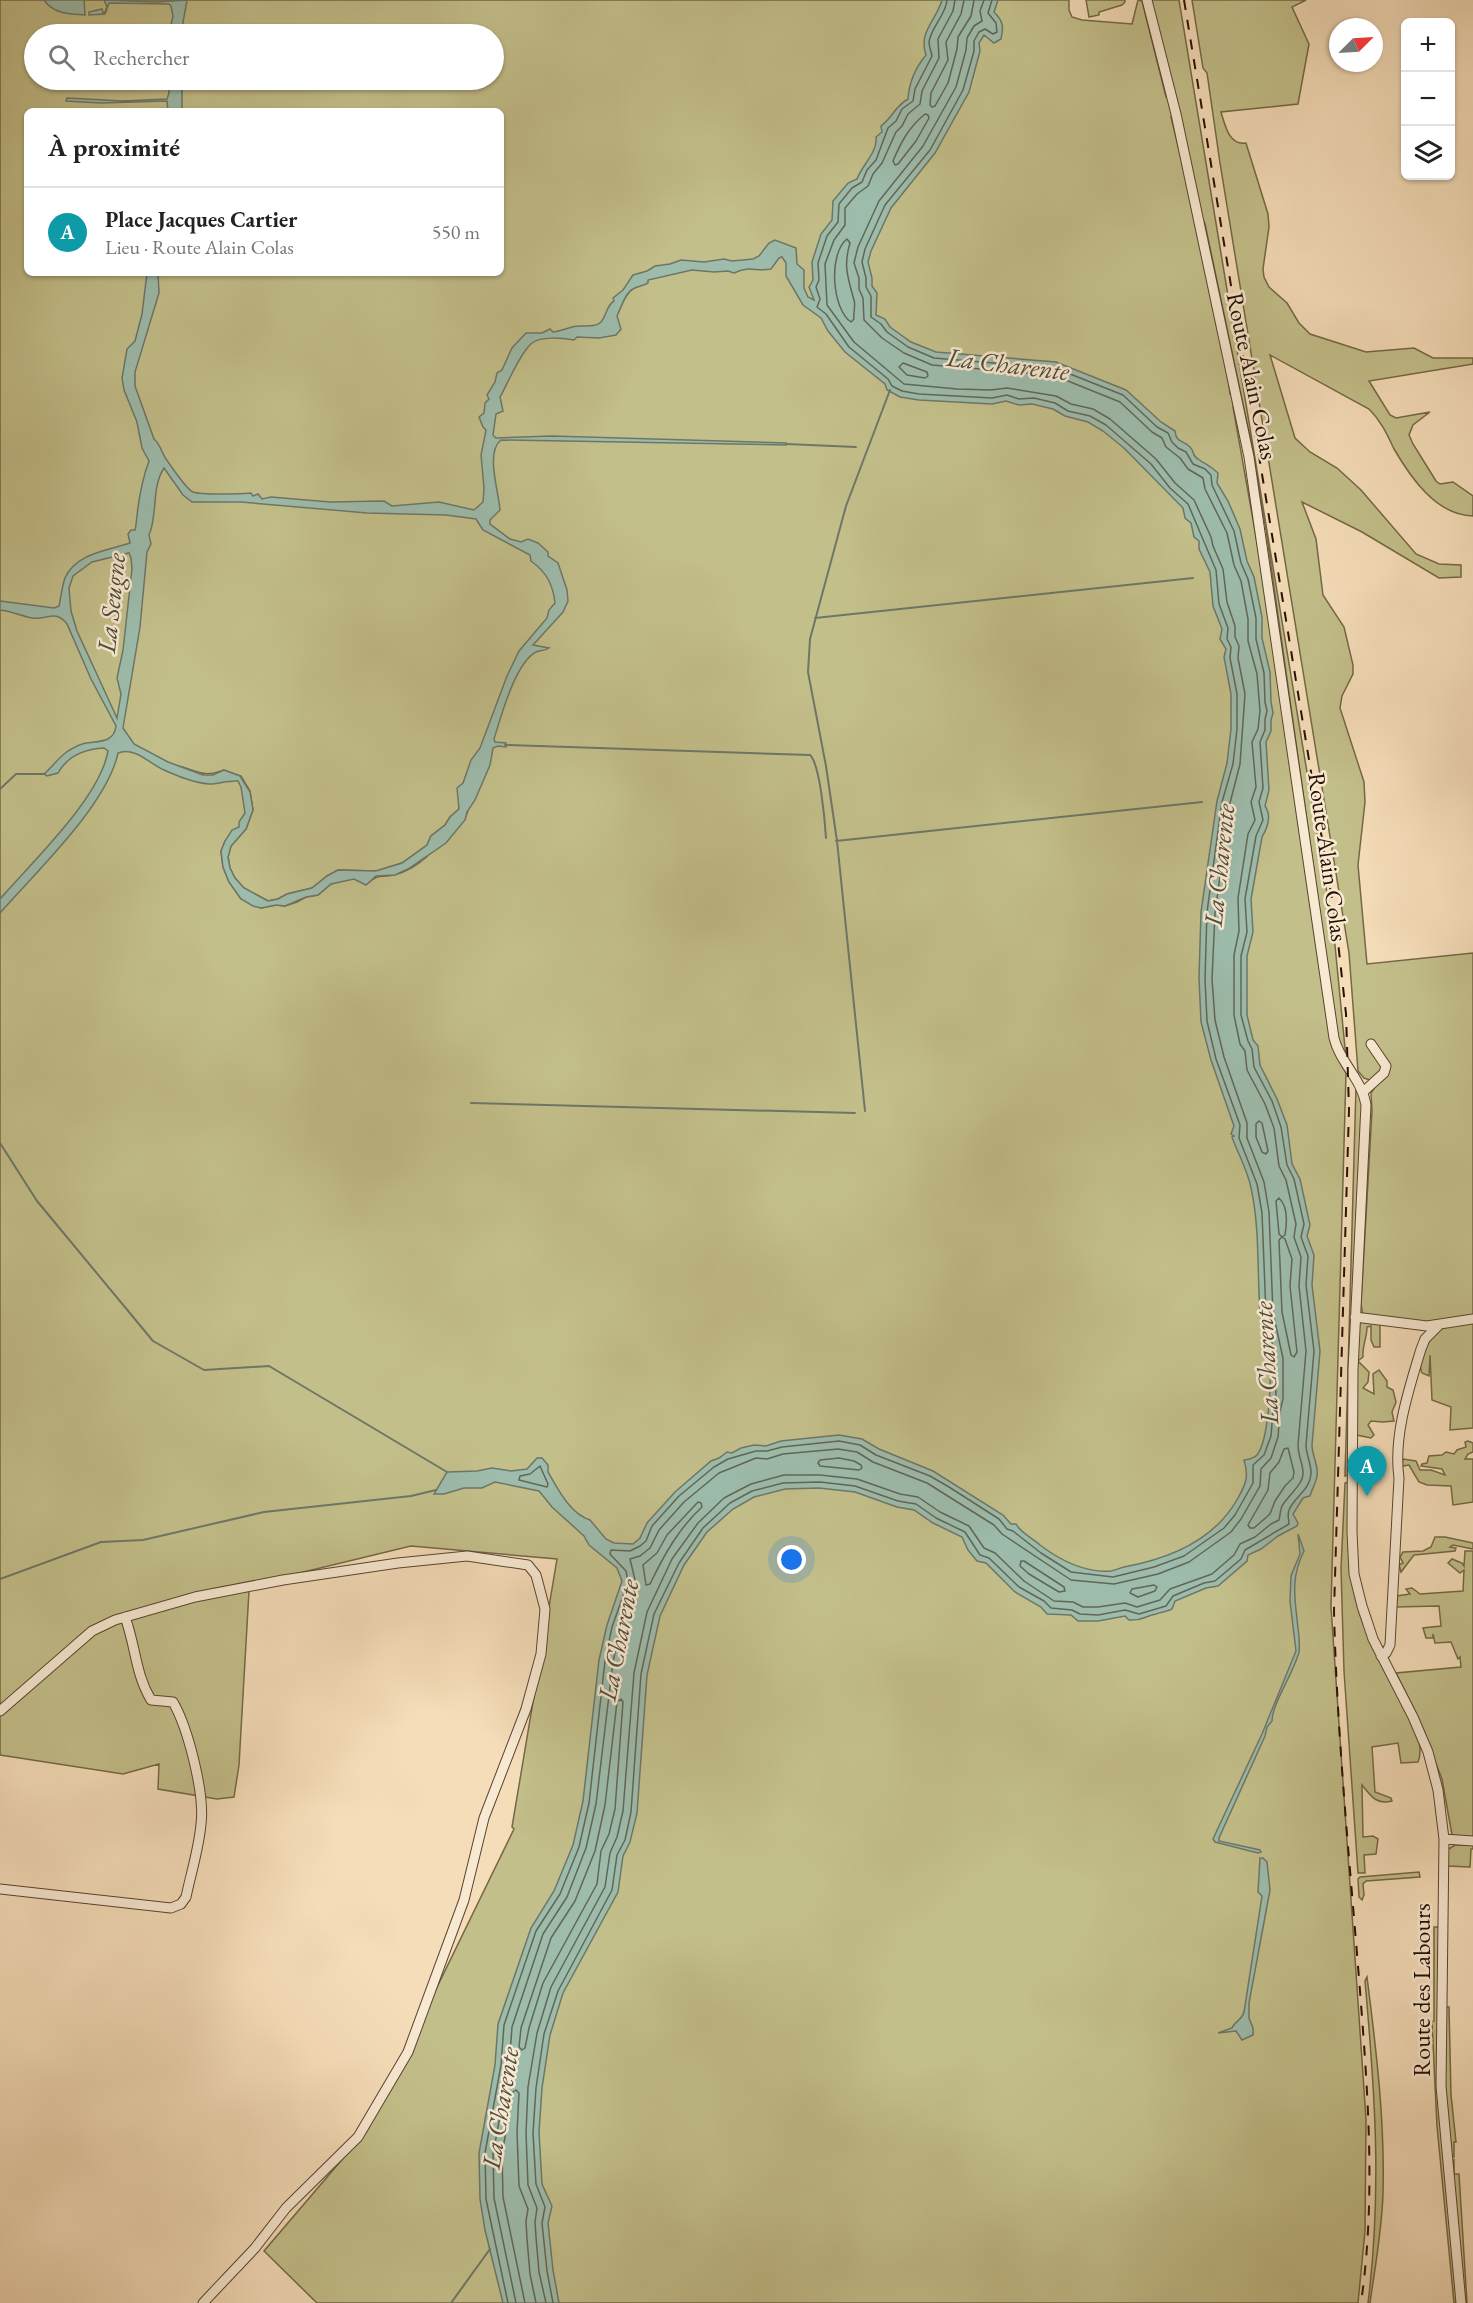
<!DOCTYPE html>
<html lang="fr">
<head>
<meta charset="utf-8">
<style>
  :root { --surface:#fff; --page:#f2f2f2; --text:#222; --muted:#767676; --line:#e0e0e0; --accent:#8f2418 }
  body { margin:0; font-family:"EB Garamond",serif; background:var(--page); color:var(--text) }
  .controls { position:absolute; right:18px; top:18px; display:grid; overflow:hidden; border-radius:9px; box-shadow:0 2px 4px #0004 }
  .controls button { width:54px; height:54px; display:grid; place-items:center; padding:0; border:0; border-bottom:2px solid var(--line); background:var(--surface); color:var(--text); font:30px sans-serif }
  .compass { position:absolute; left:1329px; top:18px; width:54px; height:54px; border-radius:50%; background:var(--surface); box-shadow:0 2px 4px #0004; rotate:66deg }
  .you { position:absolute; left:792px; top:1560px; width:21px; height:21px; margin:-15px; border:4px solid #fff; border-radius:50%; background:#1a73e8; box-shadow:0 0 0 9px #1a73e833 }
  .badge { display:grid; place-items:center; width:39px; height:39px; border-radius:50%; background:var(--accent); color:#fff; font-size:20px; font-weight:700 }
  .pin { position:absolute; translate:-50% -50px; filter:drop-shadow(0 2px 3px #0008) }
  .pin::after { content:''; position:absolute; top:32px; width:21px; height:18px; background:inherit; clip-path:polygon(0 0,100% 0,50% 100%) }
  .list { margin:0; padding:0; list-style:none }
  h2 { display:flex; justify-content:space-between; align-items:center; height:78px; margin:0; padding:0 24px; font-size:26px }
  h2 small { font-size:20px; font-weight:400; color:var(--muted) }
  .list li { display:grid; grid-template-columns:39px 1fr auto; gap:18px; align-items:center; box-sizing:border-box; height:90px; padding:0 24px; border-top:2px solid var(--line) }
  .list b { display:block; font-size:22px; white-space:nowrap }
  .list p { margin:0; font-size:20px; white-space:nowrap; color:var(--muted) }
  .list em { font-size:20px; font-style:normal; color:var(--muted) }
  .icon { flex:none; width:33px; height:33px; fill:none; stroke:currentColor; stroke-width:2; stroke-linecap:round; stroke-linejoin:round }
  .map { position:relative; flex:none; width:1473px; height:2303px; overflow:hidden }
  .search { position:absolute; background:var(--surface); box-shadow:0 2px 4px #0004; left:24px; top:24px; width:480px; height:66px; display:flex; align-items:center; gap:15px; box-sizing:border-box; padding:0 21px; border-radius:33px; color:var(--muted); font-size:22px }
  .panel { position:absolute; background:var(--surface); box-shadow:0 2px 4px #0004; left:24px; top:108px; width:480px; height:168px; border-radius:9px }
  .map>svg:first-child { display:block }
  .green { fill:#c3bf8a; stroke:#746845; stroke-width:1.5; fill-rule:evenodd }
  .water { fill:#9dbcac; stroke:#6d7767; stroke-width:1.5; fill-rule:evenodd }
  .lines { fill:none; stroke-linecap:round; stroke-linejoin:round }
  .shore { stroke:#626656; stroke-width:1.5 }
  .stream { stroke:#6d7767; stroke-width:2 }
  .minor-casing { stroke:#5a432e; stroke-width:11 }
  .minor { stroke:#f8e9d2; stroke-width:9 }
  .rail { stroke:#261000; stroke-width:2; stroke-dasharray:10 10; stroke-linecap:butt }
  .labels { text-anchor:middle; stroke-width:5; stroke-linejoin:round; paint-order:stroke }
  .street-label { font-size:24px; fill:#261000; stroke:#f8e9d2 }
  .water-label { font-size:26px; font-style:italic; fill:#504c3c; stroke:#f8e9d2 }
</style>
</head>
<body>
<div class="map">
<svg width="1473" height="2303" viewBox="0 0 1473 2303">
  <rect width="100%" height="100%" fill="#f5ddb9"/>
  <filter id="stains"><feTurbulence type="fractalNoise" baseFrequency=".00333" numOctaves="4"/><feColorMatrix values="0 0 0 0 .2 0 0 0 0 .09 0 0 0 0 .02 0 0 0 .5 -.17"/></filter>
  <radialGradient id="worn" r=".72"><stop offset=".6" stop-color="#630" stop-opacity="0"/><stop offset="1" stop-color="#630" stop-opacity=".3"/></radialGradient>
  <path class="green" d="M0,0H953L946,26L921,93L832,248L824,309L996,0H1069V10L1072,17L1082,20L1132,24L1138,0L1142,1L1166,97L1171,99L1173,112L1171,117L1187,182L1217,328L1221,331L1222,337L1220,341L1226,356L1230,394L1235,398L1233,407L1275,644L1282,695V707L1285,709L1301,837L1305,841L1303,848L1321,970L1325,978L1323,985C1327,1017 1329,1045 1346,1073L1331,1607L1366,2119L1365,2231L1358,2303H317L264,2251L368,2129L514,1829L512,1827L557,1559L411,1546L287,1576L249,1591L239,1765L234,1797L217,1799L158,1789L159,1764L123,1774L0,1755ZM34,34H494V80H34ZM27,111H501V273H27ZM169,764C193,767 200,780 224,770L241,776L250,791L253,810L246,829L231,846L228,857L230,868L235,878L244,888L268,901L278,899L287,894L312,888L327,876L338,870L376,871L402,863L427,845L431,836L445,825L450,817L459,809V804L465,791L474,793L465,819L455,821C441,844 422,868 394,875C381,878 379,873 368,883L351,877L331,884L318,895L306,897L297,902L285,906L276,905L261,908L241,899L229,882L223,867L221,851L225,841C237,836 247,821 248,807C248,799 244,790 242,783L227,775L206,778Z
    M1086,0H1125V2L1122,5L1099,12V15L1089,17Z
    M1150,0H1179L1334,935L1346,1058L1338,1041L1266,530L1251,442L1205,224L1190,191Z
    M1192,0H1306L1292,7L1309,44L1298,104L1221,112C1225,125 1229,146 1246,143L1268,214L1269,227L1263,269L1264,277L1269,287L1287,303L1299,323L1310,334L1366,352L1414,348L1433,358H1473V364L1369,381L1390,415L1396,418L1430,412L1413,425L1409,435L1413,444L1436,481L1440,484L1453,482L1473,496V516C1436,515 1411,478 1394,449C1387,434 1381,421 1369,409L1270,355L1295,438L1310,452L1337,468L1361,490L1416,554L1439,564L1461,565V577L1439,578L1362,532L1302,502L1316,539L1323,595L1344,627L1353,665V674L1342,696L1340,708L1364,782L1365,802L1358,865L1367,964L1473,953V1316L1438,1322L1404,1321L1363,1316L1361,1304L1372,1111L1371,1093L1378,1083L1364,1078L1358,1071L1349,953L1220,163L1207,73L1203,68Z
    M1356,1087L1362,1100L1358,1323L1363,1320L1380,1322V1347H1374L1371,1340V1326L1367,1327C1367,1338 1362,1346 1363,1357L1358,1361L1369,1372L1368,1382L1363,1388L1374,1394L1373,1374L1379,1370L1387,1381V1387L1393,1390L1396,1402L1392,1412L1394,1421L1383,1422L1371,1421L1368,1425L1374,1435L1371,1438L1356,1435L1348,1475L1345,1476Z
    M1473,1322V1428L1450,1430L1451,1407L1432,1400L1430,1355L1429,1376L1422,1373C1419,1366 1421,1361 1424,1354C1432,1325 1446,1326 1473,1322Z
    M1468,1441L1473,1443V1452L1468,1454L1465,1459H1473V1502L1453,1505L1451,1486L1427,1485L1419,1482L1409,1465L1402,1466L1403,1459L1416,1461L1420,1470H1431L1445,1475L1442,1469L1421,1466L1422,1464L1427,1463L1429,1456L1442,1455L1446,1452L1454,1454L1457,1450L1466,1447L1465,1442Z
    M1347,1482C1354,1502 1349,1547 1351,1570C1354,1616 1377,1658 1400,1698C1409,1715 1426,1743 1418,1762L1401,1763L1398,1743L1372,1747L1375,1792L1391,1798L1392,1801C1376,1805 1371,1796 1362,1785L1363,1837L1373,1836L1378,1839L1376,1854L1364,1855L1365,1873H1358L1344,1671L1341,1568L1345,1483Z
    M1435,1537H1445L1473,1543V1549L1453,1545L1450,1547L1456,1548L1455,1551L1414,1555L1401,1572L1399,1565L1403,1563L1400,1557L1403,1552L1423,1551L1431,1547Z
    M1465,1551H1473V1838H1459L1452,1835L1442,1779L1415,1711L1396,1673L1461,1667L1460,1657L1458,1659L1451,1642L1435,1643L1433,1634V1638H1426L1423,1628L1441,1626L1439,1606L1396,1607L1397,1596L1410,1594L1406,1589L1412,1588L1420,1594L1463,1591L1464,1570L1460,1573L1448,1563L1452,1559L1462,1563L1464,1566Z
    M1455,1845H1473V1849H1471L1470,1867L1447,1866V1850Z
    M1419,1872L1420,1877L1366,1881L1363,1884L1364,1895L1362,1900L1359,1897L1358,1879L1360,1877Z
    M1434,1927H1439L1437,2086L1457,2303H1454L1437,2126L1432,2022L1434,2021Z
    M1367,1977C1376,2048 1385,2121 1383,2193C1382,2230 1375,2267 1370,2303H1368C1382,2191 1375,2093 1365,1981Z
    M1444,2007H1449L1451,2095L1456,2142H1454V2157L1451,2156L1444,2092Z
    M1454,2160V2174H1459L1467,2303H1464L1451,2162Z"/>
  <path class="water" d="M44,0H84L85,15C69,14 54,14 44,0Z
    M104,0L156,2L187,0C186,8 181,29 182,34H169L173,16L171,6L169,4L109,3L105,14L89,15V12L102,9L103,13L105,12L107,7Z
    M942,0H998L994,12C1003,21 1004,26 1001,39L994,43L984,35L979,43L980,51L969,92L935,153L891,208L871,251L868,262L872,278V286L877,293L876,315L885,319L890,327L911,342L936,352L1056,362L1126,390L1161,422L1175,431C1176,443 1183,440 1190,447C1195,452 1192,456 1198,459C1206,465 1209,464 1218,473L1217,483L1228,501L1240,529L1247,561L1254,577L1262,617V638L1270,672L1271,702L1273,713L1271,720V731L1266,742L1269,790L1265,806C1272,816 1268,827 1262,837L1251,899L1253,932L1247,956V1015L1253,1040L1258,1046L1260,1065L1277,1099L1287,1125L1292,1164L1300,1179L1310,1225L1307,1236L1314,1255L1312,1285L1320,1351L1312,1445C1312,1456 1319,1466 1317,1476C1316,1483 1312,1489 1310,1496L1303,1498L1293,1514L1298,1523L1297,1526L1278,1536L1261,1549L1248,1555L1247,1561L1218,1586L1206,1588L1175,1601L1172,1609C1166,1612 1162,1612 1156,1614C1144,1616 1144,1621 1129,1620L1125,1616L1098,1621H1078L1071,1615L1047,1614L1041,1607L1015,1592L986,1563L977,1561L968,1550L962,1537L933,1523L914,1510L897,1507L855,1492L819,1488L785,1489L754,1497L733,1509L707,1532L684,1565L660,1616L647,1675L637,1813L630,1842L623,1856L618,1892L563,1993L550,2035L542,2088L539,2132L542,2184L552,2206L548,2223L553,2270L559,2303H503L485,2230L480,2199L479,2153L495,2065L498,2024L531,1928L554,1891L573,1845L583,1801L599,1660L607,1625L622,1581L617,1568L589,1545L584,1536L552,1507L539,1491L495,1482L482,1488H464L444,1494H434L447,1472L477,1471L492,1468L511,1471L527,1469L537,1458H542L548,1465V1472C558,1489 570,1514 590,1520L606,1539L614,1543L633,1544L640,1538L647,1523L675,1492L711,1461L719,1458L727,1452L732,1453L741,1448L754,1445L766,1446L781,1441L839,1435L862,1439L879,1449L933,1471L1003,1515L1011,1524H1016C1021,1533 1032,1538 1040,1545C1061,1561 1084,1573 1111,1571C1116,1570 1120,1568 1124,1567C1168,1559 1215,1540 1238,1498C1246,1484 1249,1476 1244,1460C1250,1459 1253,1459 1257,1455C1269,1440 1272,1376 1269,1356C1266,1341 1261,1327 1260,1312C1257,1271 1260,1229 1251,1188C1248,1171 1238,1154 1232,1137L1234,1136L1231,1134L1234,1126L1211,1060L1201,1022L1199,978L1201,912L1217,801L1227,763L1231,729V694L1224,657L1226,649L1220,639L1222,629L1213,606L1210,572L1199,549V541L1194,537L1191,523L1185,518L1183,508L1124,448L1103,431L1088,422L1065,416L1053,409L1032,404L1019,405L1006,401L992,404L919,400L900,397L887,390L885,384L845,352L828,331L821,318L803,305L786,276V263L782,257L779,258L771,269C755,272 751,265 734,273L728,271L714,272L692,270L648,280V283C643,286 638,286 633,289C625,293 621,308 617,316L621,329L616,335L599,338L577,337L574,340C563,338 541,336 532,343C520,353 508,383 500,397L503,411L496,414L493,435L496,438L552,436L786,443V445L501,440C485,452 499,492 500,510L490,520V524L510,539L521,542L528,539L538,543L548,552V556L558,563L567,590L568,601L563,612L533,645L549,648C545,651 540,650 536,652C515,663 501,717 494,739L495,742L506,743V747L498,746L493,748L490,765L475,800L467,812L465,820L446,843L408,869L395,875L376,876L366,885L354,879L331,884L318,895L306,897L285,906L276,905L261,908L253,906L241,899L229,882L223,867L221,851L225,841L232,830L239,827V822L245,813L241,787L238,781C228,780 219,784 209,784C194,783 178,776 164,770C150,764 134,746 118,753C107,805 36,872 0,913V899C32,862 100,798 108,751L104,748C85,749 68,755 58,773L47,776L44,774C52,767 59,757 68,751C73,748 80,744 86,743C99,741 114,743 116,726L91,679L67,624C55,609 48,620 32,618C21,616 11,611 0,610V601L54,608L59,606C61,597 62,586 65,578C76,553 107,551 130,543L128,534L131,530H135L136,525C138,503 141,482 149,461L142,448L137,422L124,390L122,378L127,349L135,341L142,314L147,273H158L159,293L135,372V386L154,439C161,445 161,452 166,459C171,466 186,489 193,492C201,495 241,494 251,493L253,496L258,494L262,499L271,497L330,502L384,501L392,506L439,502L474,510L483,502L484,488L481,455L486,430L483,427L479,417L484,413L485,403L489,399L487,395L495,382L497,373L502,370L512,348L526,333H542L550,329L553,332C561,331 565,329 572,327C581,324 594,329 601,322C607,315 606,306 614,301L613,298L623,290L633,275L647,271L655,266L670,264L681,260L704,262L724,259L732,261L753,259L759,256L769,243L775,240L796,248L797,264L804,270V288L808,297L814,300L809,287L813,280L812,262L821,234L832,220L833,201L848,183L857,179C862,165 878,152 876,137L882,132L881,126C894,116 894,107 908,99C909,83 916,67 926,55C918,32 936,21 942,0ZM164,468L183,495L192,502H241L367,513L446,515L476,519L483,530L530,555L531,561C546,572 553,584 555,603L549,610L547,618L519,651L507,676L480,748L471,760L463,783L457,788L459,809L450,817L445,825L431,836L427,845L402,863L376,871L338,870L327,876L312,888L287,894L278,899L268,901L244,888L235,878L230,868L228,857L231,846L246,829L253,810L250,792L240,776L224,770L213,775H203L168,762L134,744L123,728L140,627L147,552L151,544L149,535C158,515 151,488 164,468ZM129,553L131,558L132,569L123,650L117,678L121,694L117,718L77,631L71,611L69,588L73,576L92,562Z
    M168,80H182V111H168L167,101L101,103L66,101L67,98L122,101L167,99L169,93Z
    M1298,1534L1304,1551C1290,1579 1295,1599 1298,1628C1299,1636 1300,1644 1299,1652C1294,1672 1272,1704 1272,1721L1267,1727L1265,1736L1219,1838V1841L1260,1850L1261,1852L1258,1853L1215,1842L1213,1839L1262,1734L1296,1651L1290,1601L1291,1576L1300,1554Z
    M1260,1858H1263L1267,1862L1270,1890L1249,2003V2018L1253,2028V2035L1242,2040L1236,2031L1218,2033L1232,2028C1234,2022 1242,2020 1244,2012L1262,1896L1258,1892Z"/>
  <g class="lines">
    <path class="shore" d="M964,0L961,14L946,42L948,60L931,93L930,105L932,107L935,106L948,83L957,49L958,37L971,16L974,0
      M925,114L928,115L929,118L916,141L898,164L895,165L893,161C901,142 909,127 925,114Z
      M847,239L850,243C843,266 848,278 854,300C856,305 853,313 854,319L851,322C832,309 828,254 847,239Z
      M903,363L927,372L928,376L925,378L907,375L899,367Z
      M1259,1121L1262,1123L1268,1151L1266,1154L1262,1152L1256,1137V1124Z
      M1279,1198C1288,1206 1287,1223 1285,1235L1282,1237L1279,1234L1276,1201Z
      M1282,1237L1285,1239L1292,1259L1290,1286L1297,1352L1294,1357L1291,1355L1282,1312L1279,1240Z
      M1288,1448L1294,1472L1293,1478L1285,1486L1275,1501L1270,1514L1254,1528H1250L1248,1525L1268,1490L1270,1473L1279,1462L1284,1449Z
      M839,1458L854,1461L861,1465L862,1468L859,1470L820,1466L818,1463L820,1460Z
      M540,1466L548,1484L547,1487L519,1480L520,1476L530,1474Z
      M698,1502L701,1503L702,1507C679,1528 664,1555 650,1584L646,1585L643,1565L657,1553L667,1535Z
      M1021,1561H1024L1064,1587L1065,1591L1059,1592L1029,1574L1020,1566Z
      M1154,1585L1157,1587L1155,1591L1138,1597L1130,1593L1132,1589Z
      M621,1699L623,1702L615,1809L609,1834L601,1851L597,1884L543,1983L529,2028L525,2048L522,2050L519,2047L521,2028L551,1938L575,1901L595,1851L605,1805L617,1702Z
      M508,2303L486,2199L485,2153L501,2065L504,2025L536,1931L560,1894L579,1847L589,1803L605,1661L612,1627L628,1582L626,1571L610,1554L611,1550L630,1551L640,1546L646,1541L652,1526L679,1496L714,1467L728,1459L756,1451H767L782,1447L839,1441L860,1445L876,1455L930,1476L949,1487L999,1519L1007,1529L1013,1531L1041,1553L1071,1572L1113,1577L1154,1567L1184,1556L1224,1528L1235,1515L1253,1483V1465L1264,1455L1271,1436L1273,1410L1276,1398L1275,1358L1266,1314L1262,1213L1257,1184L1239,1138L1240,1125L1216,1059L1207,1021L1205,979L1207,912L1222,802L1233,764L1237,729V694L1230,658L1231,647L1227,639L1228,628L1219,604L1216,570L1188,504L1170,488L1151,464L1106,425L1090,416L1068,411L1055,403L1034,398L1019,399L1007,395L992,398L919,394L902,391L892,386L888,379L849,347L826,314L817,307L820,299L816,287L819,280L818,263L827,236L838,222L839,204L852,188L862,182L867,170L876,160L888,128L896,121L902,109L913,101L915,89L932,56C931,51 929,46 929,42C931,27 946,15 947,0
      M516,2303L494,2198L493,2154L509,2067L512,2027L543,1934L567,1897L586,1848L596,1804L613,1662L620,1629L636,1584L630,1559L640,1556L650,1548L659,1530L684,1502L719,1473L756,1458L767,1459L783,1454L838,1449L857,1452L873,1462L927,1483L994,1525L1002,1534L1071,1580L1114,1584L1158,1574L1189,1562L1231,1532L1241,1519L1260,1486L1261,1469L1271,1458L1278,1437L1280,1411L1283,1399V1358L1273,1313L1269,1212L1264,1182L1247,1138V1123L1224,1057L1215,1020L1212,979L1215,913L1230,803L1240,764L1245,694L1238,658L1239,646L1235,637V626L1227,602L1223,569L1213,546L1211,537L1194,500L1175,483L1156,459L1110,419L1093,409L1071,404L1056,396L1007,388L991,390L957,389L904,384L854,342L827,305L825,264L834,240L845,225V208L857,194L868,186L873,174L882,163L896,132L902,126L908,114L920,104L922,91L939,58L938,39L953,11L955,0
      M525,2303L503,2197L502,2154L513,2092L516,2090L519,2093L517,2132L519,2186L528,2209L526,2221L527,2239L530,2274L536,2303
      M546,2303L539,2272L536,2237L535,2222L537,2208L528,2185L526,2133L528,2087L537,2033L551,1987L605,1887L610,1853L617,1837L623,1811L634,1673L647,1612L672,1559L698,1523L724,1498L751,1484L784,1475H820L857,1479L900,1494L918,1497L940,1512L969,1526L984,1548L995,1553L1024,1581L1054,1601L1073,1602L1083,1607H1098L1125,1603L1137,1607L1160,1600L1170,1589L1212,1574L1234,1555L1240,1544L1255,1537L1271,1524L1279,1520C1280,1516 1280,1511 1282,1506C1288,1496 1303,1484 1303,1474C1304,1467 1298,1456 1298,1445L1306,1351L1299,1286L1301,1257L1294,1237L1296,1224L1286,1180L1279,1166L1274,1128L1265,1104L1247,1070L1245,1051L1240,1044L1234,1015V955L1239,931L1238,898L1248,834L1255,820L1251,802L1256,787L1252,742L1258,729L1260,711L1257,674L1248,641V619L1241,581L1234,565L1227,533L1205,489L1203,478L1188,469L1180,458L1166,447L1162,438L1152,432L1120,402L1053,375L932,365L904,353L882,338L864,320L863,298L859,289V278L854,263L858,247L879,201L923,146L956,87L966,50L967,38L974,26L982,21L980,11L984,0
      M553,2303L547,2271L542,2223L545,2207L536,2184L533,2133L536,2088L544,2034L558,1991L612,1890L617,1855L625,1840L631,1812L641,1674L654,1614L679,1563L703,1528L730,1503L752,1491L783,1483L820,1482L855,1486L898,1501L916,1504L936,1518L965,1532L980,1555L989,1558L1019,1587L1044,1601L1051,1608L1072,1610L1080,1614L1098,1615L1125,1610L1139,1614L1166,1606L1173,1596L1204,1583L1215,1581L1241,1559L1245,1550L1289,1524C1289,1519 1287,1515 1289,1510C1295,1496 1310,1490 1311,1474C1312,1466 1306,1455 1306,1445L1314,1351L1306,1285L1308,1256L1301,1237L1304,1224L1294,1179L1287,1165L1281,1127L1272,1101L1254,1067L1252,1049L1248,1041L1241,1015V956L1247,932L1245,899L1256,836L1263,820L1259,802L1263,788L1260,742L1265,730V719L1267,711L1265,702L1264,673L1256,639V618L1248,579L1241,563L1234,531L1212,485L1211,475L1205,469L1193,464L1186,452L1178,448L1172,442L1168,433L1157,427L1123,395L1055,368L934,358L908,347L887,332L881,324L871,317V296L866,287V278L862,262L865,249L885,205L930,150L963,90L974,51V41L979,32L985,29L993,34L997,32L996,23L988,13L992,0"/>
    <path class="stream" d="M786,444L856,447
      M815,618L1193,578
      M505,745L810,755C820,764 825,822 826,838
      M0,789L16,774H45
      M836,841L1202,802
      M471,1103L855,1113
      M865,1111L837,841L826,766L808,672L810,639L846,506L890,390
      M0,1143L37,1201L153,1341L204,1370L269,1366L447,1472
      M0,1579L101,1542L143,1540L264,1512L411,1496L436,1490
      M451,2303L490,2249"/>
    <g class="minor-casing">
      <path id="minor" d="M1147,0L1176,114L1249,457L1334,1038C1340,1063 1362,1079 1366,1105L1353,1370L1352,1532L1354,1574L1362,1606L1373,1639L1413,1717L1428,1752L1438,1790L1444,1839L1441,2086L1461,2303
        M1363,1092L1384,1073L1386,1066L1371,1044
        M1355,1317L1427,1326L1473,1319
        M1381,1656L1386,1653L1390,1645L1399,1478C1393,1436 1409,1389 1421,1349L1425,1339L1439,1325
        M0,1711L92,1631L115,1620L195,1597L283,1580L398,1563L467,1556L528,1565L536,1575L545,1609L541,1654L526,1709L484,1818L464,1900L408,2052L358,2137L286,2208L255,2248L203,2303
        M1444,1839L1473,1841
        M0,1889L171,1908L181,1904L186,1897C191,1873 199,1848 201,1824C205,1794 188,1728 173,1702L151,1700C135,1673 136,1647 125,1617"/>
    </g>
    <use href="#minor" class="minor"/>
    <path class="rail" d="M1184,0L1336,924L1346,1014L1349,1109L1334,1611C1337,1737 1350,1864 1360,1991C1368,2095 1376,2199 1361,2303"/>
  </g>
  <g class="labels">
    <g class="street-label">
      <text transform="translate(1252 376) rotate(78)" y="8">Route Alain Colas</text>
      <text transform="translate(1328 857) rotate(82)" y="8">Route Alain Colas</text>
      <text transform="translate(1422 1990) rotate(-90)" y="8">Route des Labours</text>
    </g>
    <g class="water-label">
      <text transform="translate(1008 364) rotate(7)" y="9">La Charente</text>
      <text transform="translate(111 603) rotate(-84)" y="9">La Seugne</text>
      <text transform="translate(1219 865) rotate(-84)" y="9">La Charente</text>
      <text transform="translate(1266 1363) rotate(-93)" y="9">La Charente</text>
      <text transform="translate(618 1640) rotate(-79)" y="9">La Charente</text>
      <text transform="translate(500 2108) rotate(-81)" y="9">La Charente</text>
    </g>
  </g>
  <rect width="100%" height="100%" filter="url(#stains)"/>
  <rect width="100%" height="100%" fill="url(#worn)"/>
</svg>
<div class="controls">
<button>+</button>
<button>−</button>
<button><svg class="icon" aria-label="layers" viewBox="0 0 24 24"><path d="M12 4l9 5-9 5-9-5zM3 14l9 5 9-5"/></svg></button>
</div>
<svg class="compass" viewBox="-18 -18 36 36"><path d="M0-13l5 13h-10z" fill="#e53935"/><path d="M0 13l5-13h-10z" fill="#767676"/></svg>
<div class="you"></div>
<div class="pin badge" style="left:1367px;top:1496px;background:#0f9aa8">A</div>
<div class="search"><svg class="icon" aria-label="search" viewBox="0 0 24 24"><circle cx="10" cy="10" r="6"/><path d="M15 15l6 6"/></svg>Rechercher</div>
<section class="panel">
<h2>À proximité<small></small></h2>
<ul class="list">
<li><span class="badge" style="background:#0f9aa8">A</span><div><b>Place Jacques Cartier</b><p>Lieu · Route Alain Colas</p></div><em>550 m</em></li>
</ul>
</section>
</div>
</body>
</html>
